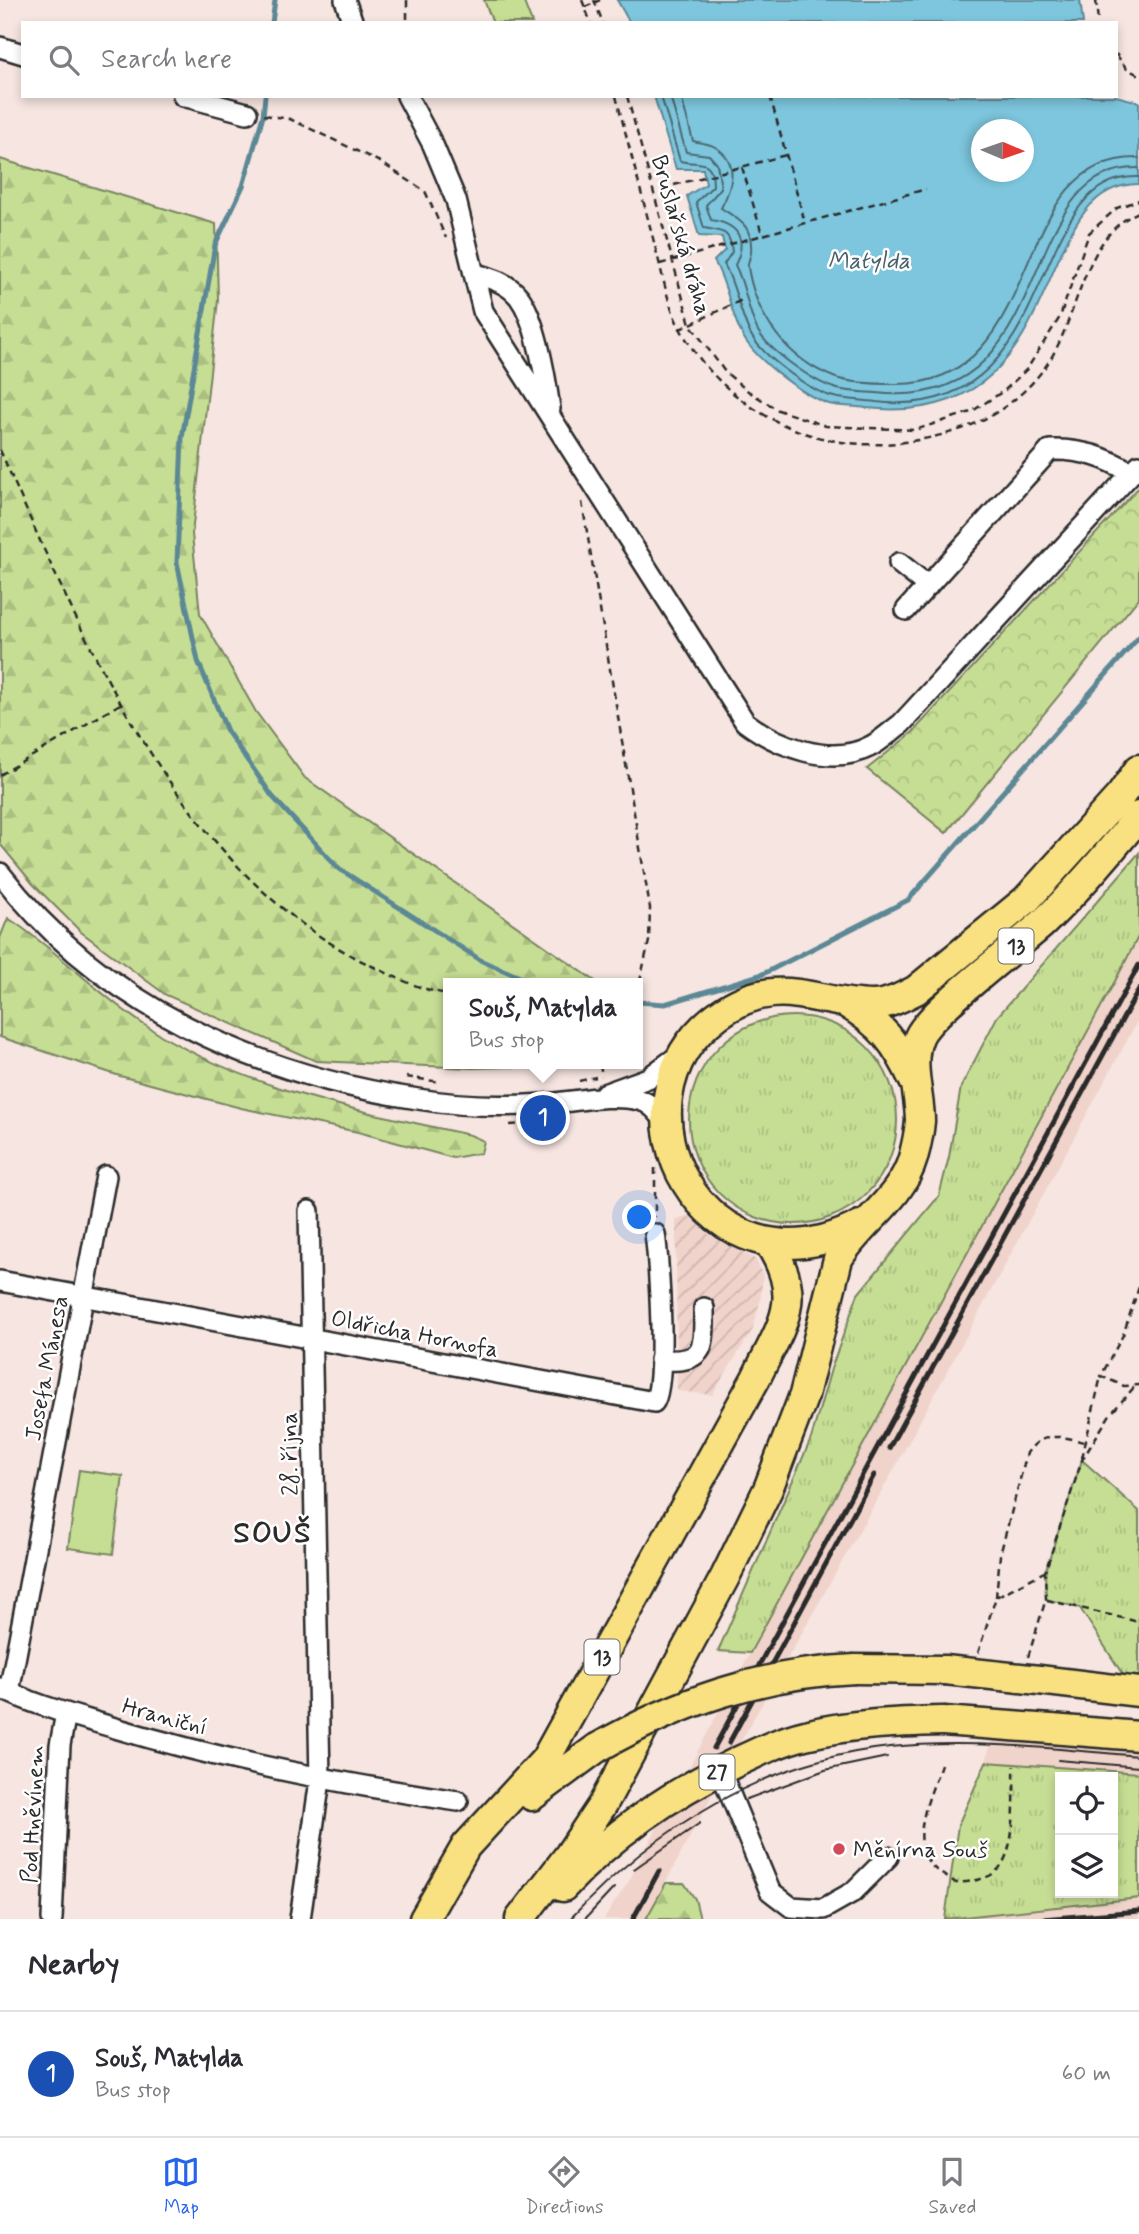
<!DOCTYPE html>
<html lang="en">
<head>
<meta charset="utf-8">
<style>
  :root { --surface:#fff; --page:#f2f2f3; --text:#2b2b33; --muted:#7c7c81; --line:#e1e1e2; --accent:#2563eb }
  body { margin:0; font-family:Mynerve,sans-serif; background:var(--page); color:var(--text) }
  .controls { position:absolute; right:21px; bottom:21px; display:grid; overflow:hidden; border-radius:0px; box-shadow:0 4px 10px #0003 }
  .controls button { width:63px; height:63px; display:grid; place-items:center; padding:0; border:0; border-bottom:2px solid var(--line); background:var(--surface); color:var(--text); font:35px sans-serif }
  .compass { position:absolute; left:971px; top:119px; width:63px; height:63px; border-radius:50%; background:var(--surface); box-shadow:0 4px 10px #0003; rotate:92deg }
  .you { position:absolute; left:640px; top:1218px; width:24px; height:24px; margin:-18px; border:5px solid #fff; border-radius:50%; background:#1a73e8; box-shadow:0 0 0 10px #1a73e833 }
  .badge { display:grid; place-items:center; width:46px; height:46px; border-radius:50%; background:var(--accent); color:#fff; font-size:23px; font-weight:700 }
  .pin { position:absolute; translate:-50% -50%; border:4px solid #fff; box-shadow:0 2px 7px #0006 }
  .popup { position:absolute; left:443px; top:978px; width:200px; height:91px; box-sizing:border-box; display:grid; place-content:center; border-radius:0px; background:var(--surface); filter:drop-shadow(0 2px 5px #0005); font-size:23px; white-space:nowrap; color:var(--muted) }
  .popup b { font-size:26px; color:var(--text) }
  .popup::after { content:''; position:absolute; left:50%; top:100%; margin-left:-14px; border:14px solid transparent; border-top-color:var(--surface) }
  .list { margin:0; padding:0; list-style:none }
  h2 { display:flex; justify-content:space-between; align-items:center; height:91px; margin:0; padding:0 28px; font-size:30px }
  h2 small { font-size:23px; font-weight:400; color:var(--muted) }
  .list li { display:grid; grid-template-columns:46px 1fr auto; gap:21px; align-items:center; box-sizing:border-box; height:126px; padding:0 28px; border-top:2px solid var(--line) }
  .list b { display:block; font-size:26px; white-space:nowrap }
  .list p { margin:0; font-size:23px; white-space:nowrap; color:var(--muted) }
  .list em { font-size:23px; font-style:normal; color:var(--muted) }
  .icon { flex:none; width:38px; height:38px; fill:none; stroke:currentColor; stroke-width:2; stroke-linecap:round; stroke-linejoin:round }
  .map { position:relative; flex:none; width:1139px; height:1919px; overflow:hidden }
  .search { position:absolute; background:var(--surface); box-shadow:0 4px 10px #0003; left:21px; right:21px; top:21px; height:77px; display:flex; align-items:center; gap:18px; box-sizing:border-box; padding:0 24px; border-radius:0px; color:var(--muted); font-size:26px }
  .sheet { height:217px; background:var(--surface) }
  nav { display:flex; justify-content:space-around; align-items:center; box-sizing:border-box; height:98px; border-top:2px solid var(--line); background:var(--surface); font-size:19px; color:var(--muted) }
  nav a { display:grid; justify-items:center; gap:4px }
  nav .on { color:var(--accent) }
  .map>svg:first-child { display:block }
  .built { fill:#f0d3ca }
  .industrial { fill:url(#industrial-furrows) }
  .grass { fill:url(#grass-tufts); stroke:#788460; stroke-width:2; fill-rule:evenodd }
  .forest { fill:url(#forest-firs); stroke:#788460; stroke-width:2 }
  .park { fill:url(#park-crowns); stroke:#788460; stroke-width:2 }
  .garden { fill:#c6de94; stroke:#788460; stroke-width:2 }
  .water { fill:#7dc6dd; stroke:#5c8896; stroke-width:2; fill-rule:evenodd }
  .lines { fill:none; stroke-linecap:round; stroke-linejoin:round }
  .shore { stroke:#4c6972; stroke-width:2 }
  .stream { stroke:#5c8896; stroke-width:5 }
  .minor-casing { stroke:#2b2b2b; stroke-width:24 }
  .highway-casing { stroke:#2b2b2b; stroke-width:33 }
  .path { stroke:#2b2b2b; stroke-width:2.5; stroke-dasharray:7 5; stroke-linecap:butt }
  .minor { stroke:#fff; stroke-width:19 }
  .highway { stroke:#f9e181; stroke-width:28 }
  .tram { stroke:#2b2b2b; stroke-width:2 }
  .rail { stroke:#2b2b2b; stroke-width:5 }
  .highway-bridge-casing { stroke:#2b2b2b; stroke-width:33; stroke-linecap:butt }
  .highway-bridge { stroke:#f9e181; stroke-width:28 }
  .poi-dot { fill:#d1495b; stroke:#fff; stroke-width:2.5 }
  .labels { text-anchor:middle; stroke-width:5; stroke-linejoin:round; paint-order:stroke }
  .shield { fill:#fff; stroke:#6b6b6b; stroke-width:2 }
  .shield-label { font-size:21px; font-weight:bold; fill:#2b2b2b }
  .street-label { font-size:23px; fill:#2b2b2b; stroke:#fff }
  .poi-label { font-size:23px; fill:#2b2b2b; stroke:#fff; text-anchor:start }
  .water-label { font-size:24px; font-style:italic; fill:#486169; stroke:#fff }
  .district-label { font-size:30px; font-weight:bold; letter-spacing:2px; fill:#2b2b2b; stroke:#fff }
</style>
</head>
<body>
<div class="map">
<svg width="1139" height="1919" viewBox="0 0 1139 1919">
  <defs>
    <pattern id="industrial-furrows" width="10" height="10" patternUnits="userSpaceOnUse" patternTransform="scale(1.75)"><rect width="10" height="10" fill="#f0d3ca"/><path d="M-1 1l2-2M0 10L10 0M9 11l2-2" fill="none" stroke="#ceb5ae"/></pattern>
    <pattern id="grass-tufts" width="24" height="20" patternUnits="userSpaceOnUse" patternTransform="scale(1.75)"><rect width="24" height="20" fill="#c6de94"/><path d="M3 7l-1-3M5 7V3M7 7l1-3M15 17l-1-3M17 17v-4M19 17l1-3" fill="none" stroke="#aabf80"/></pattern>
    <pattern id="forest-firs" width="22" height="20" patternUnits="userSpaceOnUse" patternTransform="scale(1.75)"><rect width="22" height="20" fill="#c6de94"/><path d="M5 1l3.5 6h-7zM16 11l3.5 6h-7z" fill="#aabf80"/></pattern>
    <pattern id="park-crowns" width="20" height="18" patternUnits="userSpaceOnUse" patternTransform="scale(1.75)"><rect width="20" height="18" fill="#c6de94"/><path d="M2 6a3 3 0 1 1 6 0M12 15a3 3 0 1 1 6 0" fill="none" stroke="#aabf80"/></pattern>
  </defs>
  <rect width="100%" height="100%" fill="#f6e5e0"/>
  <filter id="ink" filterUnits="userSpaceOnUse"><feTurbulence type="fractalNoise" baseFrequency=".0143" numOctaves="2"/><feDisplacementMap in="SourceGraphic" scale="14" xChannelSelector="R" yChannelSelector="G"/><feConvolveMatrix kernelMatrix="1 2 1 2 8 2 1 2 1" color-interpolation-filters="sRGB"/></filter>
  <g filter="url(#ink)">
    <path class="built" d="M1139,935V1018L888,1480L742,1739L646,1919H604L629,1881L750,1653Z
      M992,1739L1139,1751V1773L986,1762Z
      M1139,1898V1919H945L1035,1907Z"/>
    <path class="industrial" d="M688,1215L710,1235L755,1259L763,1275L760,1301L753,1329L712,1395L677,1391L676,1221Z"/>
    <path class="grass" d="M1139,853V935L1121,970L750,1653L718,1651L811,1439L831,1369L858,1294L939,1196L949,1157L961,1087L997,1017Z
      M689 1120a104 104 0 1 1 208 0a104 104 0 1 1-208 0Z
      M1082,1460L1139,1511V1679L1125,1678L1080,1608L1046,1599L1045,1572Z
      M986,1762L1139,1773V1898L945,1919L958,1825ZM1060,1777H1113V1893H1060Z"/>
    <path class="forest" d="M0,159L216,224L218,300L192,534L200,614L256,712L305,778L598,983H448V1064L586,1065L472,1068L316,1061L166,995L81,932L33,884L0,844Z
      M8,918C56,949 95,992 143,1024C241,1089 357,1110 470,1135L484,1141L481,1153L453,1158L358,1132L241,1108L120,1076L0,1037V938Z
      M666,1883H684L695,1899L700,1919H646Z"/>
    <path class="park" d="M1139,487V598L946,833L867,769L912,733Z"/>
    <path class="garden" d="M484,0H523L532,23H493Z
      M79,1470L123,1476L113,1554L68,1548Z"/>
    <path class="water" d="M617,0H1080L1083,23H630Z
      M654,96H1116L1139,102V184C1024,183 1078,431 866,408C854,406 840,407 829,404C804,396 764,365 748,344C731,321 729,286 714,261L725,250L722,237L699,236L687,196L706,184L703,169H676ZM982,130H1024V172H982Z"/>
    <g class="lines">
      <path class="shore" d="M661,96L680,161C700,166 713,156 713,186L696,202L704,228C723,232 730,230 732,252L724,264C736,286 739,311 750,333C760,354 811,392 834,397C847,400 862,400 876,402C1067,423 1021,172 1139,177
        M670,96L686,152L709,155L717,164L721,188L706,205L711,220C738,224 748,239 735,265C746,286 747,310 758,331C769,350 812,381 834,388C846,392 863,392 876,393C1064,414 1010,165 1139,168
        M681,96L693,141C700,143 708,143 715,147C741,162 731,189 721,208C739,220 753,225 751,252C751,257 747,262 748,267C756,318 788,360 836,378C852,383 878,384 894,384C1051,387 1003,155 1139,158"/>
      <path class="stream" d="M272,23L275,0
        M265,96L263,116L243,186L215,245L182,438L177,562L198,661L227,731L272,796L338,868L482,961L534,983
        M638,1002L665,1004L763,974L908,900L1139,637"/>
      <g class="minor-casing">
        <path id="minor" d="M345,0L353,23
          M0,47L23,54
          M183,96L247,113
          M407,96L433,145L456,200L483,311L745,722C777,746 830,767 869,747C880,742 891,731 901,724L1139,465
          M475,274C491,278 508,283 519,297C537,321 546,380 550,409
          M899,563L928,586
          M906,610L1050,450C1082,449 1105,457 1132,473
          M0,873C101,1005 257,1075 418,1099C459,1106 502,1107 544,1104C575,1102 608,1093 639,1100C652,1103 659,1114 667,1123
          M604,1094L648,1078L682,1053
          M0,1281L654,1402C667,1388 659,1259 655,1234
          M660,1360C706,1363 704,1349 704,1308
          M0,1688C36,1706 77,1716 115,1728C228,1762 342,1784 458,1801
          M9,1692L106,1176
          M720,1770L770,1891L791,1907L823,1909L853,1892L888,1857
          M52,1919L60,1745L66,1713
          M300,1919L320,1780L309,1211"/>
      </g>
      <g class="highway-casing">
        <path id="highway" d="M846,1003C882,1025 896,1042 914,1081
          M860,1225C707,1306 598,1104 718,1015C777,972 813,1004 872,1005C888,1005 902,997 916,990L1026,900L1121,795L1139,769
          M855,1669L945,1670
          M1039,1680L1139,1692
          M1051,1729L1139,1736
          M532,1796L597,1748
          M563,1887C613,1833 669,1795 735,1763C758,1752 780,1741 805,1735C850,1724 897,1722 943,1721
          M424,1919L466,1846L545,1760L756,1378C782,1324 805,1299 769,1243
          M520,1919L569,1855L603,1804L725,1577L768,1489L804,1395L838,1259C859,1223 901,1200 913,1158C916,1147 919,1133 920,1121C920,1094 908,1064 919,1037C929,1012 1018,946 1043,923C1078,890 1109,853 1139,816"/>
      </g>
      <path class="path" d="M407,0V23
        M582,0L591,23
        M594,0L603,23
        M1096,0L1098,23
        M585,7L600,0
        M1116,54L1127,69L1139,75
        M616,96C629,147 643,199 656,250C663,276 668,307 681,330C723,407 810,453 897,443C956,436 1005,419 1043,370C1080,322 1080,236 1139,212
        M627,96L690,324L725,372L748,391L778,410L826,426L915,430L971,412L1005,390L1027,369L1060,317L1089,233L1117,208L1139,200
        M770,96L805,223
        M264,115L290,119L380,162L425,191L446,238
        M742,167L762,234
        M674,185L786,155
        M660,264L926,189
        M680,329L744,299
        M0,450C82,636 180,876 374,967C399,979 421,990 448,994
        M582,502L650,908L649,941L638,990
        M0,775L122,703
        M600,1064L602,1076
        M406,1077L441,1082
        M579,1081L596,1077
        M510,1125L559,1122
        M655,1168V1217
        M1139,1287L1123,1335L1101,1376L1124,1386L1139,1385
        M1082,1458L1101,1376
        M996,1597L1000,1555L1027,1453C1042,1431 1061,1436 1084,1442
        M1047,1600L1139,1622
        M978,1653L996,1597L1044,1572
        M1028,1657L1046,1599L1045,1572L1082,1460L1109,1416L1136,1385
        M941,1764C932,1793 906,1841 934,1868C940,1874 949,1878 956,1883C968,1882 985,1880 994,1873C1018,1856 1014,1792 1014,1766"/>
      <use href="#minor" class="minor"/>
      <use href="#highway" class="highway"/>
      <path class="tram" d="M1058,1760L1139,1767
        M747,1799L825,1770L887,1757
        M634,1869L700,1823
        M570,1919C655,1828 764,1760 890,1747C973,1739 1057,1749 1139,1756
        M585,1919L614,1888"/>
      <path class="rail" d="M889,1448L1139,989
        M729,1743L874,1475
        M714,1748L1139,965
        M633,1919L659,1871
        M1042,1919L1139,1911"/>
      <g class="highway-bridge-casing">
        <path id="highway-bridge" d="M945,1670L1039,1680
          M943,1721L1051,1729
          M597,1748C678,1702 761,1673 855,1669"/>
      </g>
      <use href="#highway-bridge" class="highway-bridge"/>
    </g>
  </g>
  <circle class="poi-dot" cx="839" cy="1849" r="7"/>
  <g class="labels">
    <g class="shield">
      <rect x="998.5" y="928.5" width="35" height="35" rx="5"/>
      <rect x="584.5" y="1639.5" width="35" height="35" rx="5"/>
      <rect x="699.5" y="1754.5" width="35" height="35" rx="5"/>
    </g>
    <g class="shield-label">
      <text x="1016" y="953">13</text>
      <text x="602" y="1664">13</text>
      <text x="717" y="1779">27</text>
    </g>
    <g class="street-label">
      <text transform="translate(682 235) rotate(74)" y="8">Bruslařská dráha</text>
      <text transform="translate(415 1333) rotate(11)" y="8">Oldřicha Hornofa</text>
      <text transform="translate(46 1368) rotate(-79)" y="8">Josefa Mánesa</text>
      <text transform="translate(289 1454) rotate(-91)" y="8">28. října</text>
      <text transform="translate(165 1716) rotate(15)" y="8">Hraniční</text>
      <text transform="translate(32 1814) rotate(-87)" y="8">Pod Hněvínem</text>
    </g>
    <g class="poi-label">
      <text x="853" y="1857">Měnírna Souš</text>
    </g>
    <g class="water-label">
      <text x="869" y="268">Matylda</text>
    </g>
    <g class="district-label">
      <text x="273" y="1542">SOUŠ</text>
    </g>
  </g>
</svg>
<div class="controls">
<button><svg class="icon" aria-label="locate" viewBox="0 0 24 24"><circle cx="12" cy="12" r="6"/><path d="M12 2v4M12 18v4M2 12h4M18 12h4"/></svg></button>
<button><svg class="icon" aria-label="layers" viewBox="0 0 24 24"><path d="M12 4l9 5-9 5-9-5zM3 14l9 5 9-5"/></svg></button>
</div>
<svg class="compass" viewBox="-18 -18 36 36"><path d="M0-13l5 13h-10z" fill="#e53935"/><path d="M0 13l5-13h-10z" fill="#7c7c81"/></svg>
<div class="you"></div>
<div class="pin badge" style="left:543px;top:1118px;background:#1a4fb4">1</div>
<div class="popup"><b>Souš, Matylda</b>Bus stop</div>
<div class="search"><svg class="icon" aria-label="search" viewBox="0 0 24 24"><circle cx="10" cy="10" r="6"/><path d="M15 15l6 6"/></svg>Search here</div>
</div>
<section class="sheet">
<h2>Nearby<small></small></h2>
<ul class="list">
<li><span class="badge" style="background:#1a4fb4">1</span><div><b>Souš, Matylda</b><p>Bus stop</p></div><em>60 m</em></li>
</ul>
</section>
<nav>
<a class="on"><svg class="icon" aria-label="map" viewBox="0 0 24 24"><path d="M3 6l6-2 6 2 6-2v14l-6 2-6-2-6 2zM9 4v14M15 6v14"/></svg>Map</a>
<a><svg class="icon" aria-label="directions" viewBox="0 0 24 24"><path d="M12 3l9 9-9 9-9-9zM9 14v-3h6M13 9l2 2-2 2"/></svg>Directions</a>
<a><svg class="icon" aria-label="saved" viewBox="0 0 24 24"><path d="M7 4h10v16l-5-4-5 4z"/></svg>Saved</a>
</nav>
</body>
</html>
